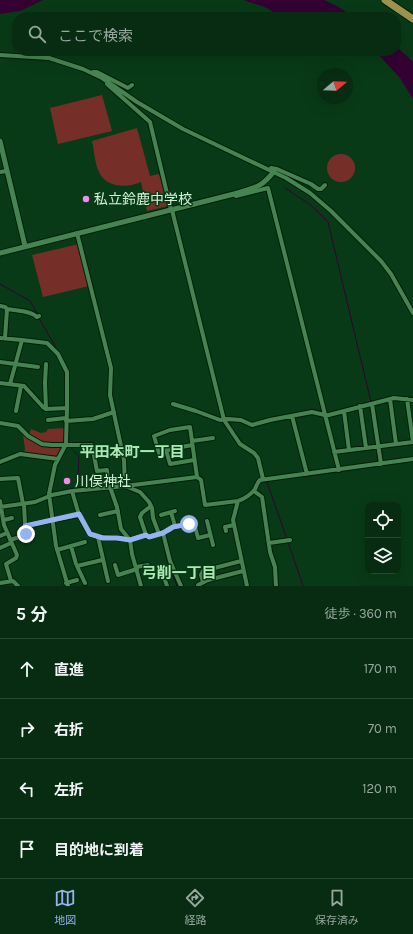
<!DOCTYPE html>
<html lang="ja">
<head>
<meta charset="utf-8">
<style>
  :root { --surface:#072c11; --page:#10341a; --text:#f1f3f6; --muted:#98a79f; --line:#284831; --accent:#95b2f1 }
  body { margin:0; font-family:Karla,"Noto Sans JP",sans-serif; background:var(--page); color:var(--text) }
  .controls { position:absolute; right:12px; bottom:12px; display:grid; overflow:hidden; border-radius:8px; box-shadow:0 4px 16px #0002 }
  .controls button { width:36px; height:36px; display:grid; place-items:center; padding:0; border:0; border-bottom:1px solid var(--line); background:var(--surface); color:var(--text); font:20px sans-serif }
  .compass { position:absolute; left:317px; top:68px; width:36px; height:36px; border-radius:50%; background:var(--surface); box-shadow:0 4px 16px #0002; rotate:71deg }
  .stop { position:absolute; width:12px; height:12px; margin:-9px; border:3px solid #95b2f1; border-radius:50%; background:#fff }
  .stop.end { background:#95b2f1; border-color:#fff; box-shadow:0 1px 4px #0008 }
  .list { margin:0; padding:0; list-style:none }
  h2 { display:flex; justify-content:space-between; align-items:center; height:52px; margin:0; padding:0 16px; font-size:17px }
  h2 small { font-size:13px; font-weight:400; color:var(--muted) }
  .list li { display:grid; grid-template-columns:26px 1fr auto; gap:12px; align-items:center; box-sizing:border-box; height:60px; padding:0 16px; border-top:1px solid var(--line) }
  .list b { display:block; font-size:15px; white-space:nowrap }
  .list em { font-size:13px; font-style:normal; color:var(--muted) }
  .icon { flex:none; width:22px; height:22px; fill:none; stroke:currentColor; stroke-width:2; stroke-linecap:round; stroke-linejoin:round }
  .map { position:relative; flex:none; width:413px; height:586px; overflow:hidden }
  .search { position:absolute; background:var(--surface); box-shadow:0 4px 16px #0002; left:12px; right:12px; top:12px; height:44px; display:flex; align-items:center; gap:10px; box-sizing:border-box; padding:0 14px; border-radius:16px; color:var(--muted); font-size:15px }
  .sheet { height:292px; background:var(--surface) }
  nav { display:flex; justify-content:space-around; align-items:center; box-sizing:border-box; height:56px; border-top:1px solid var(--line); background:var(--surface); font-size:11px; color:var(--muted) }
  nav a { display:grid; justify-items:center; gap:2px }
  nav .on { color:var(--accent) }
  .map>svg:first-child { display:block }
  .green { fill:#762f28 }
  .water { fill:#330233 }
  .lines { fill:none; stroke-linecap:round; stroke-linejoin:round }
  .stream { stroke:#330233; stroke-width:1 }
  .minor-casing { stroke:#001f07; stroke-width:6 }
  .tertiary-casing { stroke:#001f07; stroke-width:7 }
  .trunk-casing { stroke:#001f07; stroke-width:9 }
  .minor { stroke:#478352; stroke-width:4 }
  .tertiary { stroke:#478352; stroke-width:5 }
  .trunk { stroke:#9e924f; stroke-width:7 }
  .route { stroke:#95b2f1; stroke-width:5 }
  .poi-dot { fill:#f489f0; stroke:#093a17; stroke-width:1.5 }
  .labels { text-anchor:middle; stroke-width:3; stroke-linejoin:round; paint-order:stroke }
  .poi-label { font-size:14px; fill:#d3f3d7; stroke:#093a17; text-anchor:start }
  .neighbourhood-label { font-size:15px; font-weight:bold; fill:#aae9b3; stroke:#093a17 }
</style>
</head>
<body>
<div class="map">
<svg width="413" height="586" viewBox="0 0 413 586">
  <rect width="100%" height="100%" fill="#093a17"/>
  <path class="green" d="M102,95L112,131L58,144L50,108Z
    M137,128L150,176L159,174L168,206L147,211L141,182C128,188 106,188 99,172C95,164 94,150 92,141Z
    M327 168a14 14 0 1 1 28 0a14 14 0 1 1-28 0Z
    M79,244L89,286L43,297L32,255Z
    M65,428V443L63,444L43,443L40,440L29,436L31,429L41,433L46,432L48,429Z
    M23,435C35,443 47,448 62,447L57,457L24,454L25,449Z"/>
  <path class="water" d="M0,0H43L20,11L0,14Z
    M243,0H324L337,6L354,17H282L265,7Z
    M396,46L413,62V99L400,78L378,54L377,51H396Z"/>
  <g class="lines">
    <path class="stream" d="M285,188L312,206L328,222L371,402L330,413
      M0,284L30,301L38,315
      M39,318L69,371V417
      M276,417L311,410L322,411
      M374,431L376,446
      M70,447L79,456L78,472L81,478L96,486L116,484
      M376,449L378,462
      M246,450L254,456
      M328,473L379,466
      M290,478L323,474
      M262,482H267L287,539
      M161,535L167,560L177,586
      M288,542L303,586"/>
    <g class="minor-casing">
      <path id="minor" d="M0,55L49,58L83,69L102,78L137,102L183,129L286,178L310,193L331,211L381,261L391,274L413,313
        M93,72H97L128,88L132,85
        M107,84L150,122L171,210
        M271,168L277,169L311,184L318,189H321L325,185
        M0,172L7,171
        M234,194L236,196L268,188L339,470
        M172,210L224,420L240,444L254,453L258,458L263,479
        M77,233L111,368L110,395L124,460L125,486
        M0,306L5,307L7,309L5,338
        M7,309C16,311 30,310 37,317L39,316
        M0,338L22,340L10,384
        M22,340L47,343L58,354L67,372V408
        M0,362L38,367
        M0,383L24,386L43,407L46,409L67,408L66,444L55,465L49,494L56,546L68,586
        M390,399L396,444
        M407,399L413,442
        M173,404L196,411L220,420L228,419L241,420L252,425L270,420L312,412L325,415
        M372,404L381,464
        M360,406L366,448
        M46,409L45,383L46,364
        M16,411L21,386
        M344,411L349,450
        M292,416L307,474
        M325,416L394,398L413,400
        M48,420L66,418
        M66,421L93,419L114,412
        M0,423L18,426L28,436L42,444L52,445H92L97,471L107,470L108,483L124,482
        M192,441L213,438
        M192,445L171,449L159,453L154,436L170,430L190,427L197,477
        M166,450L170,464L194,460
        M334,452L413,442
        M0,462L20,454L58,459
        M0,479L18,478L23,504
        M125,486L140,492L149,502L152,508L153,518L159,534
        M110,487L117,507L121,529L130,540L132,554L141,586
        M72,491L79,515L90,534L98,537L108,581
        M254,491L262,497L270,552L275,567L276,586
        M0,501L4,525L17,555L16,558L6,564L11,581
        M238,501L233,520L247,586
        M0,507L35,502L52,495L72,491L125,486L197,477L201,480L205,505L238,501C244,499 252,494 255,489C257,485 257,483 260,480L413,459
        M171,512L175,526
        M100,515L118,511
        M161,515L175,511
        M4,520L12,518
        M53,520L79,515
        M207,521L213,545
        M25,526L53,520
        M226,531L225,527L234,525
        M163,533L170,561L181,586
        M146,535L140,517L142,513L151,506
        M0,536L7,533
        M98,537L128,539
        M10,540L26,535L25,524L24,504
        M130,540L146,535L149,537L170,530L173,527L194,523L198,538L210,535
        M269,543L290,540
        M71,546L76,564
        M0,548L11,543
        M57,550L85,542
        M115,565L118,575L137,569
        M136,567L148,565
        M161,569L167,586
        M203,582L201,575L203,571L241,561
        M0,583L13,581L18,586
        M66,583L77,580
        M85,583L77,566L102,560
        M198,586V585L208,580L243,571"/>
    </g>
    <g class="tertiary-casing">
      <path id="tertiary" d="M0,141L25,246
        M0,253L234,194C253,188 262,188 274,171"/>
    </g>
    <g class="trunk-casing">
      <path id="trunk" d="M385,0L413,19"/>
    </g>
    <use href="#minor" class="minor"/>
    <use href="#tertiary" class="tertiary"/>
    <use href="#trunk" class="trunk"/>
  </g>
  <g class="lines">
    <path class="route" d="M26,534L25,526L79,514L90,534L103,538H117L130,540L146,535L149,537L163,533L173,527L189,524"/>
  </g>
  <g class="poi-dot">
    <circle cx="86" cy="199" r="4"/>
    <circle cx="67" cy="481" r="4"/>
  </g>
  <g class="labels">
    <g class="poi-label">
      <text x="94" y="204">私立鈴鹿中学校</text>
      <text x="75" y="486">川俣神社</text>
    </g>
    <g class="neighbourhood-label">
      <text x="132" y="457">平田本町一丁目</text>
      <text x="179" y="578">弓削一丁目</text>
    </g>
  </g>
</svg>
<div class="controls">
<button><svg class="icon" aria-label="locate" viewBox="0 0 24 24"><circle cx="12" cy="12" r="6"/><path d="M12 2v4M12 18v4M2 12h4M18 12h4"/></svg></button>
<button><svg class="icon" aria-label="layers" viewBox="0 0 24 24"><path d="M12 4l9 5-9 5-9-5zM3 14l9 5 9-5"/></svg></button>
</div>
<svg class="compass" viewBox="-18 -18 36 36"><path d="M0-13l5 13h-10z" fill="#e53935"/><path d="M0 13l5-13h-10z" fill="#98a79f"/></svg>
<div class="stop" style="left:189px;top:524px"></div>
<div class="stop end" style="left:26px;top:534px"></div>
<div class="search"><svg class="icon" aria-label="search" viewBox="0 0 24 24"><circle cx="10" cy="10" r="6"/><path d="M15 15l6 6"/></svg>ここで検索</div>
</div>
<section class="sheet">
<h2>5 分<small>徒歩 · 360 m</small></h2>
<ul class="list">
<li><svg class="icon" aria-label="ahead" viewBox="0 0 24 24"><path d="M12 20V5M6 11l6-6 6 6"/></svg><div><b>直進</b></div><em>170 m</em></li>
<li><svg class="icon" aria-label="right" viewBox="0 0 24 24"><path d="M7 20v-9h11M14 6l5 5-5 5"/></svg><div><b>右折</b></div><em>70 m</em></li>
<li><svg class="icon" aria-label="left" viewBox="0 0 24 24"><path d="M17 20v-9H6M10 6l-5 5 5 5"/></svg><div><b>左折</b></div><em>120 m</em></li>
<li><svg class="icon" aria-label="arrive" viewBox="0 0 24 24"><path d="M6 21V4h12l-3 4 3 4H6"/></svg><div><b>目的地に到着</b></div></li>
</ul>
</section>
<nav>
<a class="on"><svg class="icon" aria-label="map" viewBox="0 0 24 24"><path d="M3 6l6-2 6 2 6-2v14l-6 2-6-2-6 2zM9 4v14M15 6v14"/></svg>地図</a>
<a><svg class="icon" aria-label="directions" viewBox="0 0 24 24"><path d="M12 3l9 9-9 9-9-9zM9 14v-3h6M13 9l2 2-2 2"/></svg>経路</a>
<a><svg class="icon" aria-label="saved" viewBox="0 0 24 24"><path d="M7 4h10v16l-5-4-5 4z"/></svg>保存済み</a>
</nav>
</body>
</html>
